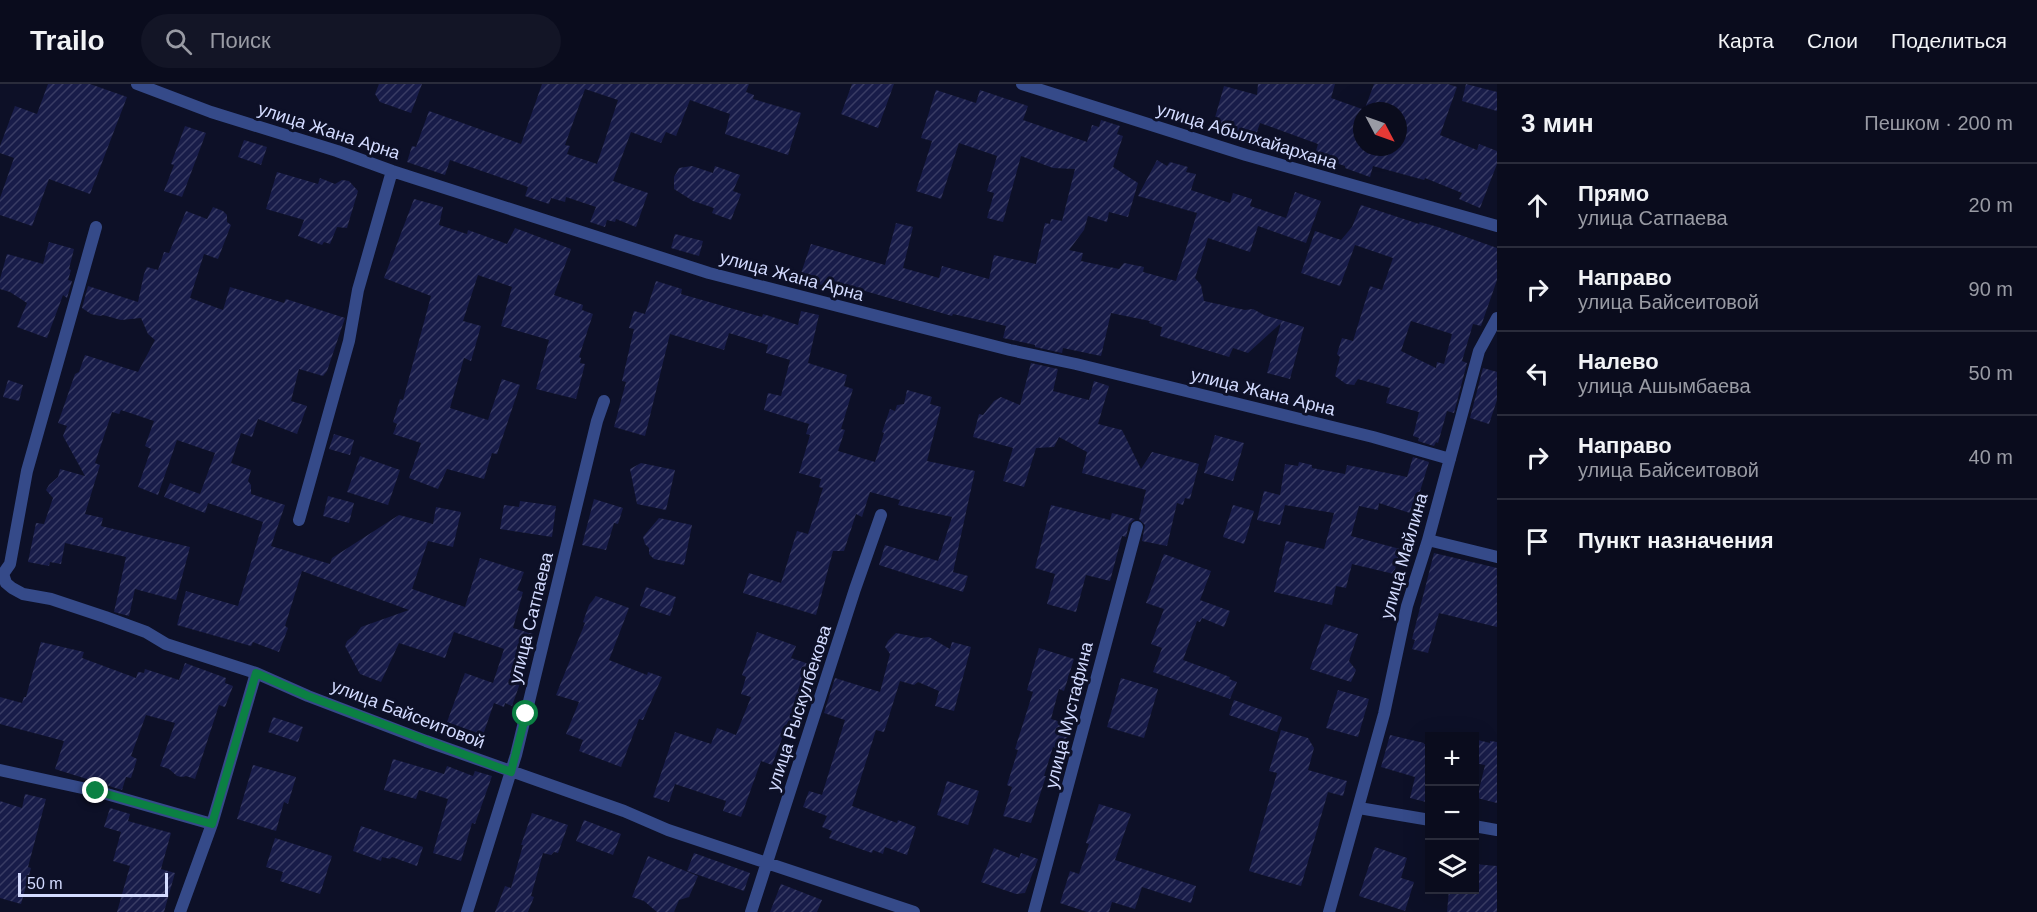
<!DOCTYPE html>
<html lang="ru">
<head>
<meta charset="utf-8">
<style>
  :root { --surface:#0a0c1d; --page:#131526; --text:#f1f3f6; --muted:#999ba4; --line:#2a2c3b }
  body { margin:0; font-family:Helvetica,sans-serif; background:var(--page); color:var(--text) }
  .controls { position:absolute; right:18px; bottom:18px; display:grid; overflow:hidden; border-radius:0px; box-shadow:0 6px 24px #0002 }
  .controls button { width:54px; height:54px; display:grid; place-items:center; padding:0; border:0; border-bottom:2px solid var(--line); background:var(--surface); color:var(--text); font:30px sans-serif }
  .compass { position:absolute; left:1353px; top:18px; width:54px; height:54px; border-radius:50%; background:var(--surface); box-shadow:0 6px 24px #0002; rotate:131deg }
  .scale { position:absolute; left:18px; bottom:15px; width:150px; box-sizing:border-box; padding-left:6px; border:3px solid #d3dbff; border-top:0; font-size:16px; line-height:21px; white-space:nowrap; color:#d3dbff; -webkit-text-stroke:4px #0d1027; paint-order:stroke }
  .stop { position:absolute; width:18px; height:18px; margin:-14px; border:4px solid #0b8043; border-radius:50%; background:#fff }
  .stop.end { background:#0b8043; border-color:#fff; box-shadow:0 2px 6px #0008 }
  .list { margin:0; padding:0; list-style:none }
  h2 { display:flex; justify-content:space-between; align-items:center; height:78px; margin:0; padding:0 24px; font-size:26px }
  h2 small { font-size:20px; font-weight:400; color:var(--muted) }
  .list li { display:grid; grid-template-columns:39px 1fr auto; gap:18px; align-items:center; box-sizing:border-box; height:84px; padding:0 24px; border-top:2px solid var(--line) }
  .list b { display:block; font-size:22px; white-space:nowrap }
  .list p { margin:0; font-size:20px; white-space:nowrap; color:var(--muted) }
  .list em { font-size:20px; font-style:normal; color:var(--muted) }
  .icon { flex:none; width:33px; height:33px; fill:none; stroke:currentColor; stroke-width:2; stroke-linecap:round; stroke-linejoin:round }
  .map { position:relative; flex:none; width:1497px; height:828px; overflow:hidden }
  header { display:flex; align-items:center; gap:36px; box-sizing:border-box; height:84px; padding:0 30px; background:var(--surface); border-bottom:2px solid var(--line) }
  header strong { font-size:28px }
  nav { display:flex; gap:33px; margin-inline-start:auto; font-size:21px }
  .search { width:420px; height:54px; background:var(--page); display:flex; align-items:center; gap:15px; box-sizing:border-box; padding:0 21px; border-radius:33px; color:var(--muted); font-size:22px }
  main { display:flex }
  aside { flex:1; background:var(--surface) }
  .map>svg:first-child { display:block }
  .building { fill:url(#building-hatch); fill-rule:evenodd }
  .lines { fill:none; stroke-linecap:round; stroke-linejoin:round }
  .minor { stroke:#354a89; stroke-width:12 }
  .route { stroke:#0b8043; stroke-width:8 }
  .labels { text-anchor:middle; stroke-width:6; stroke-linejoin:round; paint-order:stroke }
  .street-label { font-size:18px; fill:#d3dbff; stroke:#0d1027 }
</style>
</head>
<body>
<header>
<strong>Trailo</strong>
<div class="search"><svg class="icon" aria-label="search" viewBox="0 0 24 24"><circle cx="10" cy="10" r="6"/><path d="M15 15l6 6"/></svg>Поиск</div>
<nav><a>Карта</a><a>Слои</a><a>Поделиться</a></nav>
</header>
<main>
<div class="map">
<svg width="1497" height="828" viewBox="0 0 1497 828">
  <defs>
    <pattern id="building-hatch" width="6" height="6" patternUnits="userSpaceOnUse" patternTransform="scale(1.5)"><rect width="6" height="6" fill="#181c49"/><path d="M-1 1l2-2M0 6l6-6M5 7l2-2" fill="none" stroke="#393c64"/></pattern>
  </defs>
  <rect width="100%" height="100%" fill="#0d1027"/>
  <path class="building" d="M48,0H90L127,13L90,110L49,95L32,142L0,131V114L14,74L0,69V62L15,22L37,30Z
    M379,0H422L411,29L380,18L375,10Z
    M542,0H749L746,8L754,11L753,15L801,29L788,71L725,50L730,30L690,16L676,52L666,48L661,59L631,48L613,97L648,109L636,143L616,135L615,138L607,136L605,143L590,138L596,123L566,113L565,118L551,114L549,120L525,112L528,103L450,76L445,91L407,78L412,62L416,63L429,27L521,60ZM585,5L618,16L597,80L567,70L570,62L565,61Z
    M852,0H894L878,44L841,30Z
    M1258,0H1335L1331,14L1362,25V63H1398V27H1364L1374,0H1448L1457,3L1440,51L1477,66L1479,60L1497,67V80L1480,124L1459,115L1462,109L1425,94L1424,96L1373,82L1370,93L1345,84V82L1325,75L1327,71L1316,67L1318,60L1260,39L1254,57L1212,44L1224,2L1257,11Z
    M1466,0L1497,8V27L1462,17Z
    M936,6L976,19L980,6L1028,22L1023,36L1087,58L1092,41L1099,43L1101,36L1120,42L1117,50L1123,52L1113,83L1138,99L1128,133L1109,128L1107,138L1088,132L1084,146L1069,166L1083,169L1081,177L1119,185L1124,179L1144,183L1143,188L1176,197L1197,129L1138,112L1157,76L1167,82L1170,78L1188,83L1186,88L1196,90L1191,106L1230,119L1233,109L1252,115L1250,122L1286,134L1295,108L1321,117L1306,159L1258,142L1250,168L1208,154L1195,194L1201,201L1204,217L1245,226L1253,225L1264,231L1304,243L1290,295L1267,289L1281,239L1248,269L1233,264L1229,273L1160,252L1162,243L1149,239L1150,237L1111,229L1101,272L1063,264L1062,269L1035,263V261L1003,254L1006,242L953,230L952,232L858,205L857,210L799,195L811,160L885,181L896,139L913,143L903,184L939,194L942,182L989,195L994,171L1036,180L1045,139L1050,140L1051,135L1062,137L1075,85L1053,84L1021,72L1003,138L987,134L994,109L987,107L997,72L959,59L941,115L916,107L932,57L921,54Z
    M185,42L206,49L182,113L164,107L174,81L171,80Z
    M244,56L267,63L261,81L238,73Z
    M692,82L713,89L715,82L740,91L733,107L741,110L731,136L712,129L714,124L693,117L674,105V93L679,84Z
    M277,88L318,100L320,94L335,100L342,96L349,97L358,107L347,144L337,143L330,160L324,158L322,161L298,152L304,136L266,125Z
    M414,115L443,123L439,141L467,150L468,146L507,160L515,144L571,165L554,211L583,221L582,226L593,230L579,273L581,274L580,279L585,280L576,315L536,305L549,256L501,242L512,203L478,191L463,237L481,242L471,277L464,274L450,324L488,336L502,295L520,301L497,370L492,369L484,395L447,385L438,405L409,394L421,359L393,350L397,340L393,338L400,315L403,316L431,212L384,194Z
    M1361,121L1419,140L1420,138L1438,143L1497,164V196L1481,242L1473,240L1462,277L1467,279L1454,329L1447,327L1438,359L1436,358L1434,362L1418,357L1419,354L1413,352L1419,328L1386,319L1390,304L1358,295L1354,301L1346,300L1335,292L1340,273L1337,270L1342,254L1353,257L1370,202L1382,206L1393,174L1355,161L1340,202L1301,189L1315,147L1341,156L1352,143ZM1411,237L1452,250L1444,280L1437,278L1436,284L1401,267Z
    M213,123L223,127L227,131V138L231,141L218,175L204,170L190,214L223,226L230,203L284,219L286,215L345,234L327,287L323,292L299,285L291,317L307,322L297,350L258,335L252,353L241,349L231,379L251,386L248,397L251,401V410L285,421L271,462L330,480L332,474L399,431L433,440L436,423L461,428L453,463L428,457L412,505L465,523L480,474L524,488L517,506L523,508L513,544L534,550L523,585H525L512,622L505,619L504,623L494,619L483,651L447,638L465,589L493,599L504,565L454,548L445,574L399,559L381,598L360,590L345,562L347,557L356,550L361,543L409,526L302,487L285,542L288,544L279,568L253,558L251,562L177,541L186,507L238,522L263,438L208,419L205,429L164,413L170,399L200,410L215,369L177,356L158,411L138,403L151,365L145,362L154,337L121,326L119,330L112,328L95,379L100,381L85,430L103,434L101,442L190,463L176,516L135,505L129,532L114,528L126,473L65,459L61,480L50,478L49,482L28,478L36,439L44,440L53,414L46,406L49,401L58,393L60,385L85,392L63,352L67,342L58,339L75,290L79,288L85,271L138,288L155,256L148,250L141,234L121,236L103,231L100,232L91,230L82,224L88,202L138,218L144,190L147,183L158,186L164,168L169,169L186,127L207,135Z
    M675,150L703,157L699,172L671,164Z
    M49,158L74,165L69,185L71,186L68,196L72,197L67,214L63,211L47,254L17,243L27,219L10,208L0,205V195L7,170L43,180Z
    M656,197L682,205L681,210L762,233L763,230L798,241L801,227L819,231L808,279L847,291L844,302L853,305L841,345L845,346L838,367L875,378L884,349L882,348L890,325L895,327L897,321L904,320L907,306L932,313L930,320L941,323L927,377L975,387L953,488L968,492L963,508L879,481L885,461L938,477L952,433L898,421L900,416L870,408L862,433L856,430L844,467H833L816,531L743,509L749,489L781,499L797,447L808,450L823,404L819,403L821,395L799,389L810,351L806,350L809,340L764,326L768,309L781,312L790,276L766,269L768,261L729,249L724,266L670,250L645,352L614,343L626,298L622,297L634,245L629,244L634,227L645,230Z
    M1031,279L1058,285L1053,307L1089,316L1094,297L1109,302L1098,340L1122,346L1141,385L1152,368L1199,380L1190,415L1185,414L1183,421L1177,419L1167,462L1142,457L1145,441L1139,435L1146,406L1082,389L1087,368L1059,353L1054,363L1036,364L1024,403L1003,397L1013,364L973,353L979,330L983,331L994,317L1001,313L1020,321Z
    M1483,284L1497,288V316L1489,340L1470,334Z
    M8,296L23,301L19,317L3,313Z
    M334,350L354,356L350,371L329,365Z
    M1215,351L1244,359L1233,397L1204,389Z
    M360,372L400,386L388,421L347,408Z
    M1413,373L1429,378L1413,430L1379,419L1378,426L1359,422L1351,452L1400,465L1394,490L1352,480L1346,504L1336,502L1332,521L1274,508L1286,457L1324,465L1334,429L1285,421L1280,441L1257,436L1264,407L1280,411L1285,380L1298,382L1299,378L1312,381V384L1345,390L1347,381L1407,393Z
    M641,379L675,386L666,426L637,420L630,385Z
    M328,412L354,419L349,439L323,432Z
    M594,415L623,424L618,440L614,439L606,466L582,461Z
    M520,417L556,422L552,453L500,445L504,421L519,423Z
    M1051,421L1110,436L1112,429L1135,435L1129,440L1126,453L1122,452L1110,497L1086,491L1076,528L1047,520L1055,490L1035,484Z
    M1233,421L1254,427L1244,460L1223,453Z
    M659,434L692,441L684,481L654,475L649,470V464L645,460L643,453Z
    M1434,469L1497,484V543L1439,529L1428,569L1412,565L1415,556L1412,555Z
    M1164,470L1211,487L1200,516L1230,527L1224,543L1202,534L1200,538L1197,537L1183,576L1230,593L1229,595L1237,598L1230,615L1153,588L1162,564L1151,560L1164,525L1146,519Z
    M646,503L676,513L670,532L640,522Z
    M596,512L629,524L609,576L647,591L648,588L662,593L643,636L639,635L621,683L579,667L583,656L566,650L579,618L556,611L585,539L583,538L589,521Z
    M1325,540L1358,550L1349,577L1356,586L1351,598L1310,585Z
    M757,548L796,562L791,574L818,583L816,588L819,589L808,624L803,623L794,647L786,644L772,681L761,677L741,733L723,727L726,717L675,700L669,718L653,713L675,648L711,660L717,644L736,651L751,613L741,610L746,593L742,591Z
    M896,549L921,554L929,553L950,565L952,558L971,563L954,627L935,622L939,607L918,598L914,601L900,597L884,648L876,646L852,722L897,739L898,736L916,743L907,771L885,763L883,770L873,766L872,769L829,754L832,747L822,743L827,732L803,723L809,707L822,711L845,636L824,629L835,594L880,608L890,570L885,563L888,557Z
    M41,558L84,568L82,574L136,594L138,588L144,589L145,585L179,596L185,579L226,594L225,599L233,602L225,623L219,621L195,695L186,692L183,693L177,692L169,685L160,682L175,639L146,631L131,672L137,675L131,694L126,693L122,706L55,685L64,657L0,640V613L22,619L24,613H26Z
    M1039,564L1074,575L1064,607L1059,605L1051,635L1071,641L1064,666L1053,663L1044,692H1046L1031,739L1003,732L1012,703L1007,701L1018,666L1015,665L1033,608L1027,606Z
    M1121,594L1158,605L1144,654L1107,643Z
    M1338,606L1369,615L1358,653L1326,644Z
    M1234,616L1282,633L1277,648L1229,631Z
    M273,633L303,643L298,658L268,648Z
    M1281,646L1308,654L1314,664L1308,686L1347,697L1343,712L1328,708L1301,802L1249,787L1277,689L1269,687Z
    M1390,651L1424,659L1423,664L1424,660H1430V719L1410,714L1415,693L1381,683Z
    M1478,656L1490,659V657L1497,658V719L1477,714L1485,681L1474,679Z
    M393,675L444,690L447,682L473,692L475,687L492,692L475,740L472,739L461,777L433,769L448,715L419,706L416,715L384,706Z
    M253,681L296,693L288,720L284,718L276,747L237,735Z
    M947,697L979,707L968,741L937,731Z
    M25,710L46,715L28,783L31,784L21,820L0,814V717L22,724Z
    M1099,720L1131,730L1115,776L1196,802L1191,819L1142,803L1135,825L1112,818L1109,828H1087L1060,819L1070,787L1079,790L1089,760L1086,759Z
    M110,724L130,730L128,737L171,749L161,785L175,789L164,828H117L130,782L113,777L121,748L104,743Z
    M532,729L568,741L558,769L554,768L551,771L543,769L531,812L534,813L528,828H495L505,802L511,804L523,761H521Z
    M584,736L621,750L613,771L576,757Z
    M361,742L423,763L417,782L392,773L390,775L382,773L381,777L353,767Z
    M275,754L332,772L320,810L280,797L283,788L266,783Z
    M1375,763L1407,774L1401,794L1414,798L1405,827L1359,812Z
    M994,764L1019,774L1021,769L1038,775L1025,809L1016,810L981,798Z
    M694,769L750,789L744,807L687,787Z
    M648,772L698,792L689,813L679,816L674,828H657L644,817L632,813Z
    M1474,780L1497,782V828H1447L1449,806H1474Z
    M781,800L822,816L817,828H770Z"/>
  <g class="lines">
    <path class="minor" d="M137,0L211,28L337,67L392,87L709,189L1010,266L1076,280L1373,353L1450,375
      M1022,0L1246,71L1497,142
      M299,436L349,257L358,206L392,87
      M1428,456L1497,473
      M3,490L10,480L27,387L96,143
      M0,491L3,490L6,499L12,504L23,510L51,515L105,533L146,548L166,560L256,589L308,612L426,657L624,727L668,746L914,828
      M0,686L96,707L212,740
      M1359,724L1430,736
      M1474,742L1497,746
      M180,828L212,740L256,589
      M467,828L516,671L597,337L604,317
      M751,828L855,505L881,431
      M1034,828L1137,443
      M1329,828L1384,630L1407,522L1428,456L1479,267L1497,234"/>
  </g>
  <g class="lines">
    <path class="route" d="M96,707L212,740L256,589L308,612L511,688L526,630"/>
  </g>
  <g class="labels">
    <g class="street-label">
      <text transform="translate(329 47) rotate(18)" y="6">улица Жана Арна</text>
      <text transform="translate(1247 52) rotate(17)" y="6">улица Абылхайархана</text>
      <text transform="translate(792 192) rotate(15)" y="6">улица Жана Арна</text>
      <text transform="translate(1263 308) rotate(14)" y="6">улица Жана Арна</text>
      <text transform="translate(1404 472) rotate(-74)" y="6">улица Майлина</text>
      <text transform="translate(531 534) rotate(-76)" y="6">улица Сатпаева</text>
      <text transform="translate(799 624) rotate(-72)" y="6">улица Рыскулбекова</text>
      <text transform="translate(408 630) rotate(21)" y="6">улица Байсеитовой</text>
      <text transform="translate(1069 631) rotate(-76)" y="6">улица Мустафина</text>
    </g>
  </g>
</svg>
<div class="controls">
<button>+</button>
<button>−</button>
<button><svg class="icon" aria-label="layers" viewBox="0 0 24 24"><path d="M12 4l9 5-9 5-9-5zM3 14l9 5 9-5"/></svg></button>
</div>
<svg class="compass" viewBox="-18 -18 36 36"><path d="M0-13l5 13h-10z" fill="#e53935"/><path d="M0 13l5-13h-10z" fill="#999ba4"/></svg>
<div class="scale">50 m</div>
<div class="stop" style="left:526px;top:630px"></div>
<div class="stop end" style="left:96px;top:707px"></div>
</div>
<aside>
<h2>3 мин<small>Пешком · 200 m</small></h2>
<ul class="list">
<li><svg class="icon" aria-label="ahead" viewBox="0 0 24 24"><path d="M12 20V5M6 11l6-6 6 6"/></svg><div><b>Прямо</b><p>улица Сатпаева</p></div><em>20 m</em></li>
<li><svg class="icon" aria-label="right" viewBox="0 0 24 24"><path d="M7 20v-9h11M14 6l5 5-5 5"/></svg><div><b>Направо</b><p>улица Байсеитовой</p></div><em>90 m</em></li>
<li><svg class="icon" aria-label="left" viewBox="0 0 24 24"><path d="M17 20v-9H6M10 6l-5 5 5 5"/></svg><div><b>Налево</b><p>улица Ашымбаева</p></div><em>50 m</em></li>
<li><svg class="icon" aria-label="right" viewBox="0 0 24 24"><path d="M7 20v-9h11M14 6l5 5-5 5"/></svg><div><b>Направо</b><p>улица Байсеитовой</p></div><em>40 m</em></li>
<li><svg class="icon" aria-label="arrive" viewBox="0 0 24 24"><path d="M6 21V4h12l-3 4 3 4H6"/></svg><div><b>Пункт назначения</b></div></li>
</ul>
</aside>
</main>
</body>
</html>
